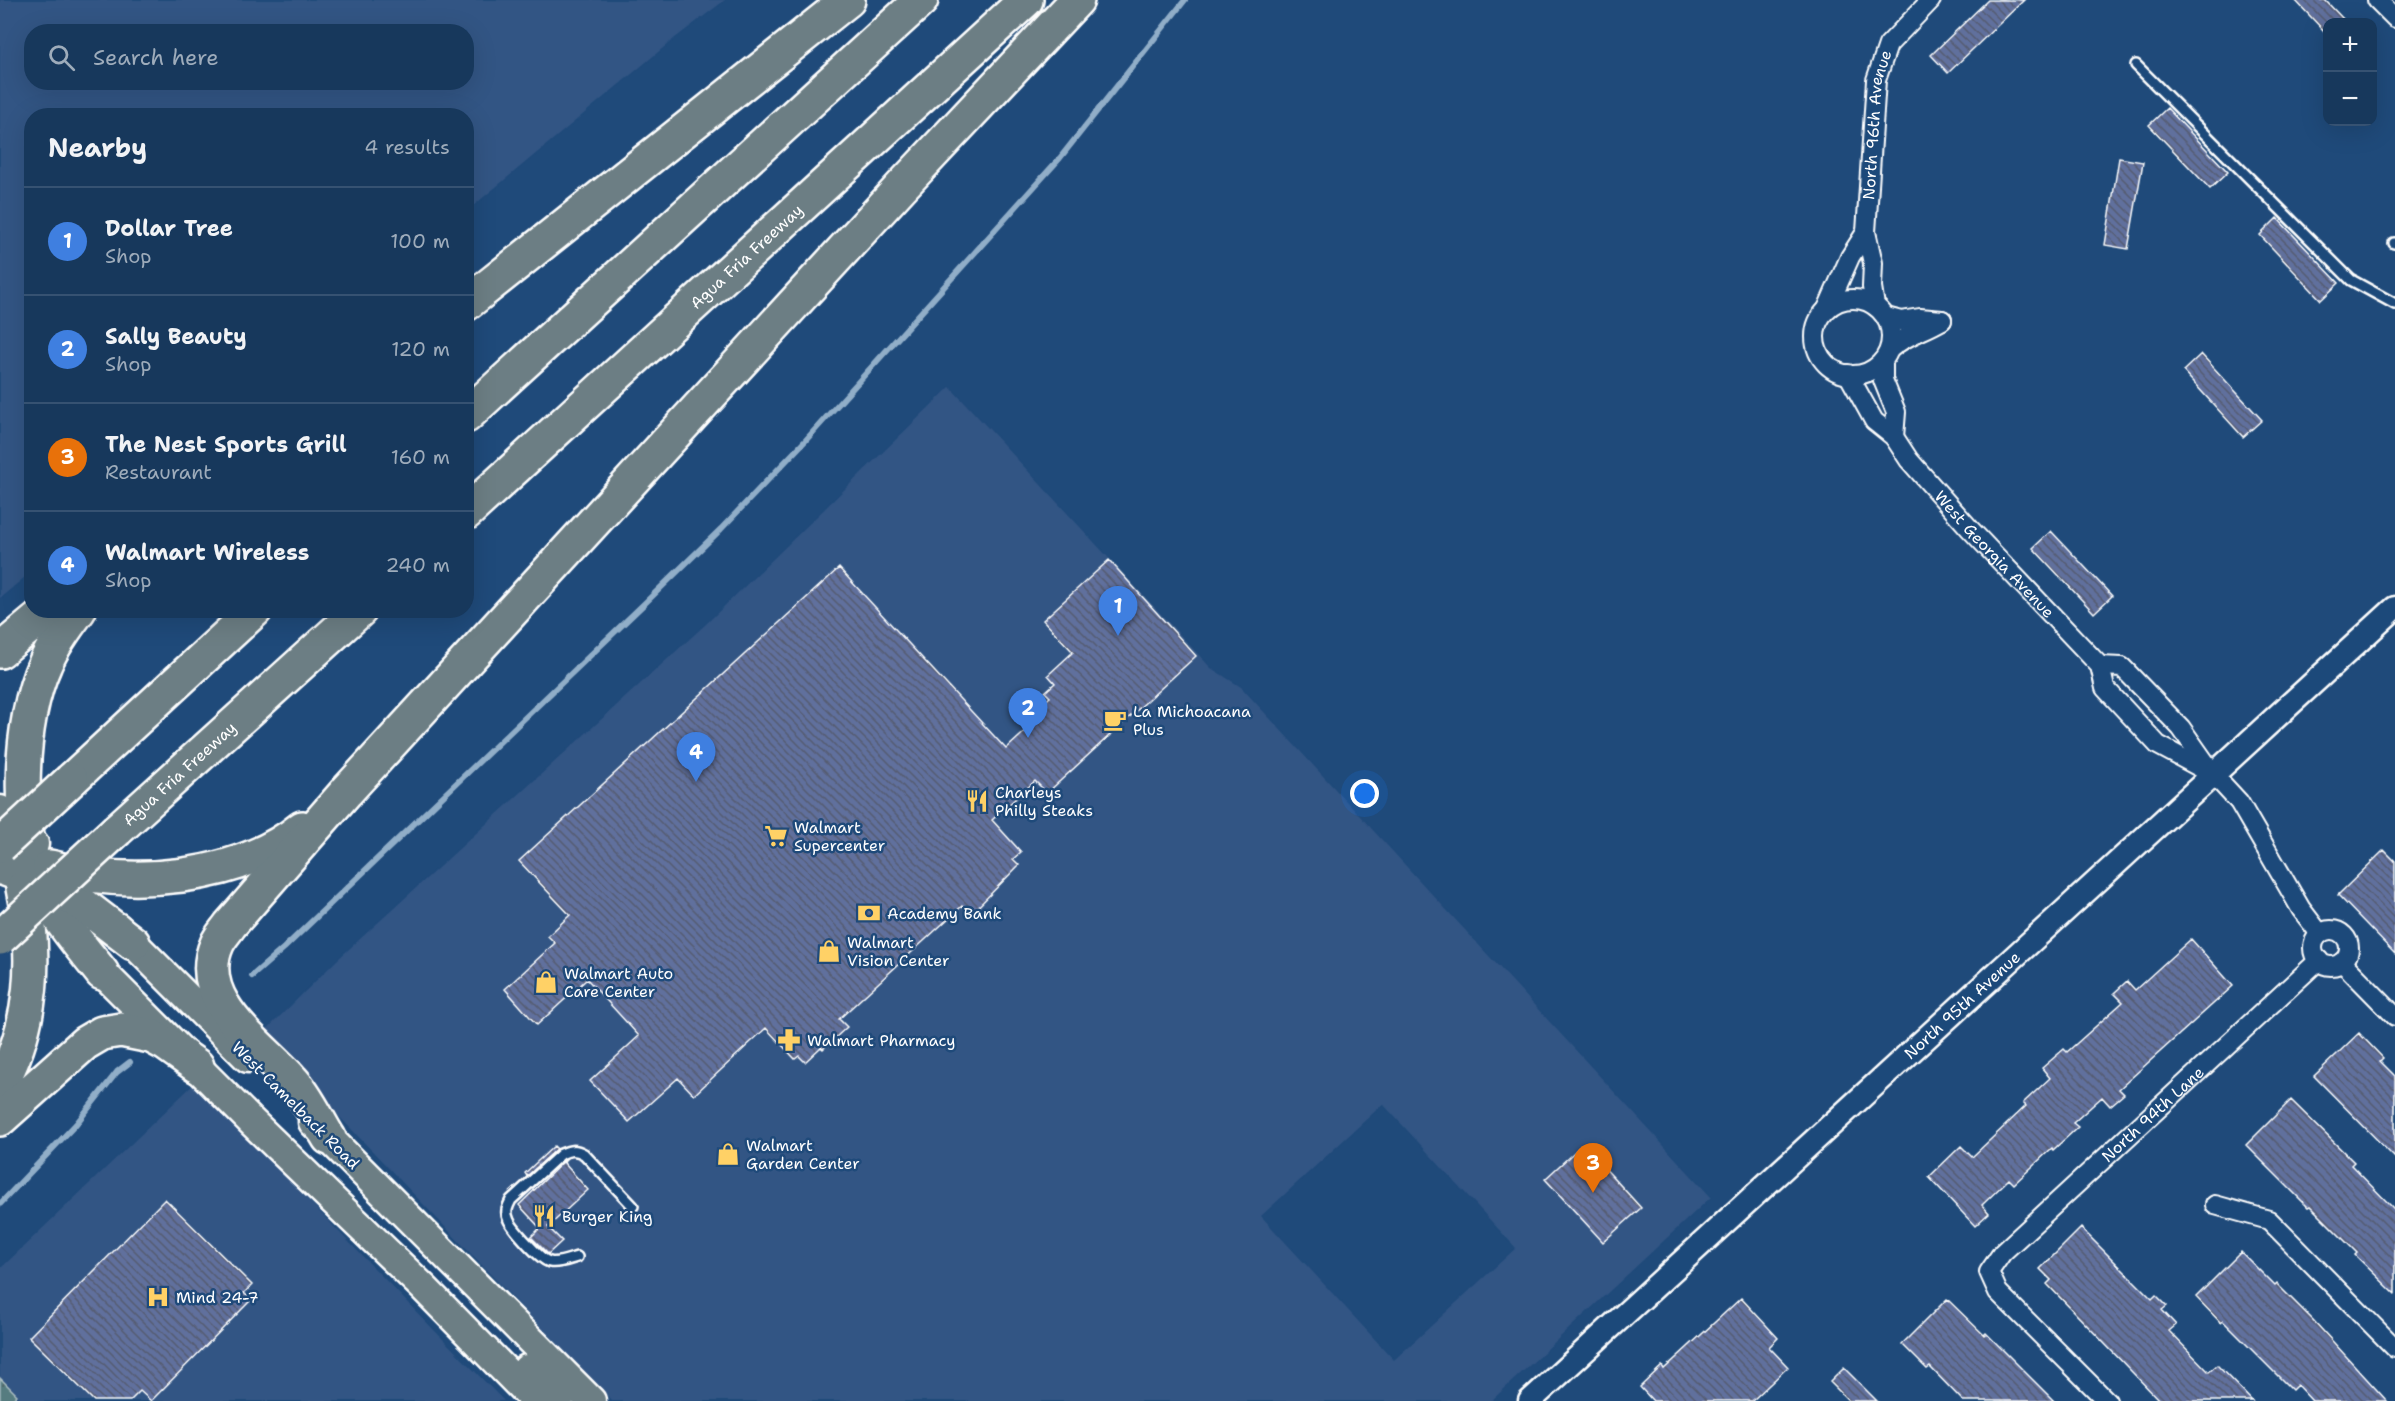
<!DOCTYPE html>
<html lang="en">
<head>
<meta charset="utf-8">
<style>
  :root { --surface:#17385c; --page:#244365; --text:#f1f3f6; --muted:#9eacbb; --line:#365272; --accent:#ffd166 }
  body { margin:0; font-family:"Shantell Sans",sans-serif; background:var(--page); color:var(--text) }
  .controls { position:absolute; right:18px; top:18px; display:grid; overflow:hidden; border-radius:12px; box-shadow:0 6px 24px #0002 }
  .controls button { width:54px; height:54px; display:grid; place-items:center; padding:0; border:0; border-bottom:2px solid var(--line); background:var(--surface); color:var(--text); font:30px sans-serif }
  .you { position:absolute; left:1365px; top:794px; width:21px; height:21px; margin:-15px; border:4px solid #fff; border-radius:50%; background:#1a73e8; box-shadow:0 0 0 9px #1a73e833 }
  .badge { display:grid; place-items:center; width:39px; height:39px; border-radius:50%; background:var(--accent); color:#fff; font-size:20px; font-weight:700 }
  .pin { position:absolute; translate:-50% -50px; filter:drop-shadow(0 2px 3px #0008) }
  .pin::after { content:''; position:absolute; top:32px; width:21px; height:18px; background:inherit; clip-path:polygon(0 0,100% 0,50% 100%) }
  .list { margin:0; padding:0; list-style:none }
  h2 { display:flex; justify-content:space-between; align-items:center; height:78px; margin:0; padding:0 24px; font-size:26px }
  h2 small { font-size:20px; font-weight:400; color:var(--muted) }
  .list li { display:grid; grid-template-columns:39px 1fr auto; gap:18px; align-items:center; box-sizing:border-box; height:108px; padding:0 24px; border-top:2px solid var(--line) }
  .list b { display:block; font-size:22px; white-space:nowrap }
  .list p { margin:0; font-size:20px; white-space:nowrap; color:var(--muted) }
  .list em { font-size:20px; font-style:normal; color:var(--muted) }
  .icon { flex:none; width:33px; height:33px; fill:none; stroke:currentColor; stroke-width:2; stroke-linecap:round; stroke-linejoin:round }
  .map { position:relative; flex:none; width:2395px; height:1401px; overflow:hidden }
  .search { position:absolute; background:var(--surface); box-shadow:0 6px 24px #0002; left:24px; top:24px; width:450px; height:66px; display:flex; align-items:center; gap:15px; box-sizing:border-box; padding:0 21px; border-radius:24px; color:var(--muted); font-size:22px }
  .panel { position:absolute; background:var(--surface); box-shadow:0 6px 24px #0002; left:24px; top:108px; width:450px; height:510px; border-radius:24px }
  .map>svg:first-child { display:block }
  .built { fill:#325584; fill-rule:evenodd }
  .park { fill:url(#park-crowns); stroke:#abbdc0; stroke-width:1.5 }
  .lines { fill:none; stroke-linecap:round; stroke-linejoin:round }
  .stream { stroke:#91aec8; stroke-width:6 }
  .building { fill:url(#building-back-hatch); stroke:#fff; stroke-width:1.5 }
  .service-casing { stroke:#fff; stroke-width:14 }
  .minor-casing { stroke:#fff; stroke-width:22 }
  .tertiary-casing { stroke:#fff; stroke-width:27 }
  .primary-casing { stroke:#fff; stroke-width:33 }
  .motorway-casing { stroke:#fff; stroke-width:38 }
  .service { stroke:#1f4a7a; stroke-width:9 }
  .minor { stroke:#1f4a7a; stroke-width:18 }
  .tertiary { stroke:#1f4a7a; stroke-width:22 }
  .primary { stroke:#6c7e84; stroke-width:28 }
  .motorway { stroke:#6c7e84; stroke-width:33 }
  .motorway-bridge-casing { stroke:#fff; stroke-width:38; stroke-linecap:butt }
  .motorway-bridge { stroke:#6c7e84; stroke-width:33 }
  .labels { text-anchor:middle; stroke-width:5; stroke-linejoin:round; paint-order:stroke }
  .street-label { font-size:16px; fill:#fff; stroke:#1f4a7a }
  .poi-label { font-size:16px; fill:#fff; stroke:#1f4a7a; text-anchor:start }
</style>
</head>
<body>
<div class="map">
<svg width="2395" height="1401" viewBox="0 0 2395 1401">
  <defs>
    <pattern id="park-crowns" width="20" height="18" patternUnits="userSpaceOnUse" patternTransform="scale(1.5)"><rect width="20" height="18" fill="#577b80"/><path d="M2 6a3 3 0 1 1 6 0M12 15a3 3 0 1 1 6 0" fill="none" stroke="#516163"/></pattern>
    <pattern id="building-back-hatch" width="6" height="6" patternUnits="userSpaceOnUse" patternTransform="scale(1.5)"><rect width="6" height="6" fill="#606f9d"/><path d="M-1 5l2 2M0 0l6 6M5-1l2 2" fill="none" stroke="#555c70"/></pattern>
  </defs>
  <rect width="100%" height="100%" fill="#1f4a7a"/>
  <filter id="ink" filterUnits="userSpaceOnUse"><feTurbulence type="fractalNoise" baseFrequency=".0167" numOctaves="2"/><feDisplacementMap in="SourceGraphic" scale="12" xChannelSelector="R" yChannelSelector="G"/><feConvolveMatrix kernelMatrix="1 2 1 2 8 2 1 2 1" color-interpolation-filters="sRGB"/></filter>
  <g filter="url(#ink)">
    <path class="built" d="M0,0H725L675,38L467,211L466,116H32L31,572L0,598ZM32,32H466V82H32Z
      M950,387L1211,668L1241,687L1711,1197L1491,1401H612L261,1035L337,960L706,624ZM1383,1104L1516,1248L1394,1360L1261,1216Z
      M195,1083L434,1330L504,1401H23L0,1378V1269Z"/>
    <path class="park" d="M0,1378L17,1395L11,1401H0Z"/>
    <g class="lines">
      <path class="stream" d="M252,976L284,948L645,603L721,529L805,441L1060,158L1185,0
        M0,1204L76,1124L117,1072L130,1062"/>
    </g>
    <path class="building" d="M1988,0H2024L1948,73L1931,55Z
      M2295,0H2325L2346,22H2328V35Z
      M2167,108L2228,172L2210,189L2149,125Z
      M2119,158L2143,162L2128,249L2105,245Z
      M2277,218L2339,283L2321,300L2260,235Z
      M2201,354L2262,420L2243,437L2183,371Z
      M2051,531L2112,596L2094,613L2033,548Z
      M1109,560L1196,656L1047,793L1035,781L992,820L1021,852L1013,859L1019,865L970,915L962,906L839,1019L847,1027L823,1049L821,1047L805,1062L799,1056L795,1059L766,1028L694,1095L678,1078L629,1122L590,1081L639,1036L587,979L537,1025L505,989L555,943L548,936L570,915L519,861L839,568L1006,749L1044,714L1038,708L1050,697L1045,692L1055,683L1048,675L1073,652L1043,620Z
      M2384,850L2395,861V954L2338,895Z
      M2191,939L2233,986L2119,1089L2124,1094L2110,1106L2102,1097L2073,1123L2078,1127L2053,1150L2052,1148L2014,1184L2009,1179L1982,1205L1989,1213L1975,1226L1929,1177L1961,1146L1972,1157L2026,1106L2023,1103L2050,1078L2042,1068L2064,1049L2067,1052L2123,1002L2114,993L2127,981L2135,990Z
      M2359,1033L2383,1058L2380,1061L2395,1076V1158L2314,1076Z
      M2291,1100L2354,1162L2351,1165L2395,1210V1294L2355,1255L2357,1253L2310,1206L2308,1207L2246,1145Z
      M1583,1144L1641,1208L1603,1242L1545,1179Z
      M554,1146L557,1149L527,1176L525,1173Z
      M566,1159L564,1163L588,1190L548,1227L562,1241L548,1254L531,1237L540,1228L519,1205Z
      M165,1199L252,1285L244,1293L251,1300L151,1401L140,1391L130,1401H94L29,1337Z
      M2081,1228L2152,1299L2156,1295L2167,1306L2162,1310L2176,1325L2169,1331L2209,1372L2217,1365L2252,1401H2160L2047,1284L2051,1280L2040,1269Z
      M2241,1252L2275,1286L2277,1284L2313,1320L2387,1401H2312L2297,1385L2292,1390L2223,1321L2221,1323L2196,1297Z
      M1741,1298L1778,1338L1769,1347L1788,1367L1752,1401H1653L1640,1387L1662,1366L1664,1369Z
      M1947,1299L1984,1335L1986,1333L2054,1401H1963L1930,1367L1927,1369L1902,1344Z
      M1844,1368L1877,1401H1849L1830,1382Z"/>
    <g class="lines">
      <g class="service-casing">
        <path id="service" d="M2136,65L2351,280L2395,304
          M2394,243H2395
          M577,1257C570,1259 557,1264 550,1262C541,1261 510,1226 508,1218C505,1211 508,1206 511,1200L561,1154C570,1150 575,1149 584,1154L633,1206"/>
      </g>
      <g class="minor-casing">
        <g id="minor">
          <path d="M2377,0L2395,18"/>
          <circle cx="1853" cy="337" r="38"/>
          <path id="s1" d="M1875,306L1872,287L1873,263L1866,232L1876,80L1888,45L1931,0"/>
          <path d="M1827,309L1850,257L1866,232"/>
          <path d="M1886,317L1901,321L1920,318L1942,320"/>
          <path d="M1890,349C1905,335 1924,331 1942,320"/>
          <path d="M1883,361V380L1896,412L1894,437"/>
          <path id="s2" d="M1848,374L1874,421L1894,437L1909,460L1970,529L2100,666L2105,688L2158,745L2214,775"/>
          <path d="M2100,666L2122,667L2181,728L2214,775L2239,802L2301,909L2320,934"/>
          <circle cx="2331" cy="948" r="18"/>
          <path d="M2342,962L2395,1016"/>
          <path d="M2215,1205L2269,1220L2395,1348"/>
          <path id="s3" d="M2107,1401L1998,1292L1989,1272L2002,1253L2319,960"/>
        </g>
      </g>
      <g class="tertiary-casing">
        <g id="tertiary">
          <path id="s4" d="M1530,1401L2395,608"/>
        </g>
      </g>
      <g class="primary-casing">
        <path id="primary" d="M0,810L34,844
          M117,927L248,1058
          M87,957L253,1123L424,1288L535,1401
          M313,1122L591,1401
          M527,1369L559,1401"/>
      </g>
      <g class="motorway-casing">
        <g id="motorway">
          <path d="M466,304L848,0"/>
          <path d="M466,416L921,0"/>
          <path id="s5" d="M466,513L1026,0"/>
          <path d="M79,610C66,627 53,645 45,664C19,721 15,825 40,883C55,917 79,944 102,973"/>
          <path d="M0,651L49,610"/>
          <path d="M71,780L255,610"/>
          <path id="s6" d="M117,830L360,610"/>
          <path d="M0,867L56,888L86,907L133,943"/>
          <path d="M50,867C129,888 237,881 302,828"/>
          <path d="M0,1085C34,1025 37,954 23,888"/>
          <path d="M0,1119L85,1043L102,1033L121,1030L151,1036L166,1044L197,1066"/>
          <path d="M329,1138C317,1119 307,1096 292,1080C260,1044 192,1000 217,944C220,937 226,931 230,925L346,792L902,186L1077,0"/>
        </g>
      </g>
      <use href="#service" class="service"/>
      <use href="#minor" class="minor"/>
      <use href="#tertiary" class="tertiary"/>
      <use href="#primary" class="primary"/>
      <use href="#motorway" class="motorway"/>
      <g class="motorway-bridge-casing">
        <path id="motorway-bridge" d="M0,846L71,780
          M0,938L117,830"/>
      </g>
      <use href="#motorway-bridge" class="motorway-bridge"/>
    </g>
  </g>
  <defs>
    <g id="cafe-bare" transform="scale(1.8)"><path d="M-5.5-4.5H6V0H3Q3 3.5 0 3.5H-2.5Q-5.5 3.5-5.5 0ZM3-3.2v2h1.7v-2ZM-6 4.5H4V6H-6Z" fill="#ffd166" stroke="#1f4a7a" stroke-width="2.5" paint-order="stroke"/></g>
    <g id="restaurant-bare" transform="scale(1.8)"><path d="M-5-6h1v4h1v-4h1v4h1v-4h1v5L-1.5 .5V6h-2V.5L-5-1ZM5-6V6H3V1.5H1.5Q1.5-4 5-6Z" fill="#ffd166" stroke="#1f4a7a" stroke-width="2.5" paint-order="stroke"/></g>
    <g id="supermarket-bare" transform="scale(1.8)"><path d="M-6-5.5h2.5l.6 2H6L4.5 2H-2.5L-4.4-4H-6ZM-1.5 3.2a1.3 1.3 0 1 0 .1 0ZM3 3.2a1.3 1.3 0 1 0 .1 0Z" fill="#ffd166" stroke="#1f4a7a" stroke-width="2.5" paint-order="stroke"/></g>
    <g id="bank-bare" transform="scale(1.8)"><path d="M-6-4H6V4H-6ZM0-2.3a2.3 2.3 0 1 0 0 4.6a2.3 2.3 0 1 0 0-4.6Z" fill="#ffd166" stroke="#1f4a7a" stroke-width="2.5" paint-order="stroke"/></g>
    <g id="shop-bare" transform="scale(1.8)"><path d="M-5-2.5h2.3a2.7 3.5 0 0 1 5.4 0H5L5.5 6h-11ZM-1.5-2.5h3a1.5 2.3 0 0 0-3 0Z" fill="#ffd166" stroke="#1f4a7a" stroke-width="2.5" paint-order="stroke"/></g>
    <g id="pharmacy-bare" transform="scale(1.8)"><path d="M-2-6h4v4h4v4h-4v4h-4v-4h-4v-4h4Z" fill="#ffd166" stroke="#1f4a7a" stroke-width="2.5" paint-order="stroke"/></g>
    <g id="hospital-bare" transform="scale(1.8)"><path d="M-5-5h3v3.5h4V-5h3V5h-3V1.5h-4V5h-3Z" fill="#ffd166" stroke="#1f4a7a" stroke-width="2.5" paint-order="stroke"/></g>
  </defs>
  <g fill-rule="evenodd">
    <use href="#cafe-bare" x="1115" y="720"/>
    <use href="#restaurant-bare" x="977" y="801"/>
    <use href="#supermarket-bare" x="776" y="836"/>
    <use href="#bank-bare" x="869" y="913"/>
    <use href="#shop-bare" x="829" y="951"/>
    <use href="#shop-bare" x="546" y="982"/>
    <use href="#pharmacy-bare" x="789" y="1040"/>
    <use href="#shop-bare" x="728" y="1154"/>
    <use href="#restaurant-bare" x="544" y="1216"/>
    <use href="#hospital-bare" x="158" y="1297"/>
  </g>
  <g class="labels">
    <g class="street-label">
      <text dy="6" stroke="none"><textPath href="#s1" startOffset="183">North 96th Avenue</textPath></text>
      <text dy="6" stroke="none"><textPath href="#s5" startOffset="380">Agua Fria Freeway</textPath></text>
      <text dy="6" stroke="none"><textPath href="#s2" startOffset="234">West Georgia Avenue</textPath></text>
      <text dy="6" stroke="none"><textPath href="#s6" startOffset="84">Agua Fria Freeway</textPath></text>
      <text dy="6" stroke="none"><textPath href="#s4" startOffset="586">North 95th Avenue</textPath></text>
      <text transform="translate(296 1105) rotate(45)" y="6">West Camelback Road</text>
      <text dy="6" stroke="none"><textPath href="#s3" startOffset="404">North 94th Lane</textPath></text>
    </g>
    <g class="poi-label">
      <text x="1133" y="717">La Michoacana<tspan x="1133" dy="18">Plus</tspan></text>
      <text x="995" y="798">Charleys<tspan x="995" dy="18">Philly Steaks</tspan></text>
      <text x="794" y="833">Walmart<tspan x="794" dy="18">Supercenter</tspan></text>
      <text x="887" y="919">Academy Bank</text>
      <text x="847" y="948">Walmart<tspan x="847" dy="18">Vision Center</tspan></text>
      <text x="564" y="979">Walmart Auto<tspan x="564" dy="18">Care Center</tspan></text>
      <text x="807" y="1046">Walmart Pharmacy</text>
      <text x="746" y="1151">Walmart<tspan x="746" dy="18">Garden Center</tspan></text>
      <text x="562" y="1222">Burger King</text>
      <text x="176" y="1303">Mind 24-7</text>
    </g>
  </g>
</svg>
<div class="controls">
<button>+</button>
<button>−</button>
</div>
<div class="you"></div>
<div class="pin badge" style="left:1118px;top:636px;background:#3f7fe0">1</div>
<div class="pin badge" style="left:1028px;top:738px;background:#3f7fe0">2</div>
<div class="pin badge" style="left:1593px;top:1193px;background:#e8710a">3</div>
<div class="pin badge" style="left:696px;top:782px;background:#3f7fe0">4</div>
<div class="search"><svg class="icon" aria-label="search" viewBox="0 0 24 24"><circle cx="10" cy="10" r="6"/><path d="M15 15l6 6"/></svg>Search here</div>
<section class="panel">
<h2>Nearby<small>4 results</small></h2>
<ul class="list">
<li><span class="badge" style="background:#3f7fe0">1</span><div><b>Dollar Tree</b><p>Shop</p></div><em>100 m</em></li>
<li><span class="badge" style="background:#3f7fe0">2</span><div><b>Sally Beauty</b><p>Shop</p></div><em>120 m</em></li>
<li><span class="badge" style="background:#e8710a">3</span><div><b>The Nest Sports Grill</b><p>Restaurant</p></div><em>160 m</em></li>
<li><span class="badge" style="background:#3f7fe0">4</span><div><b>Walmart Wireless</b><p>Shop</p></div><em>240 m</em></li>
</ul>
</section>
</div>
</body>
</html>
